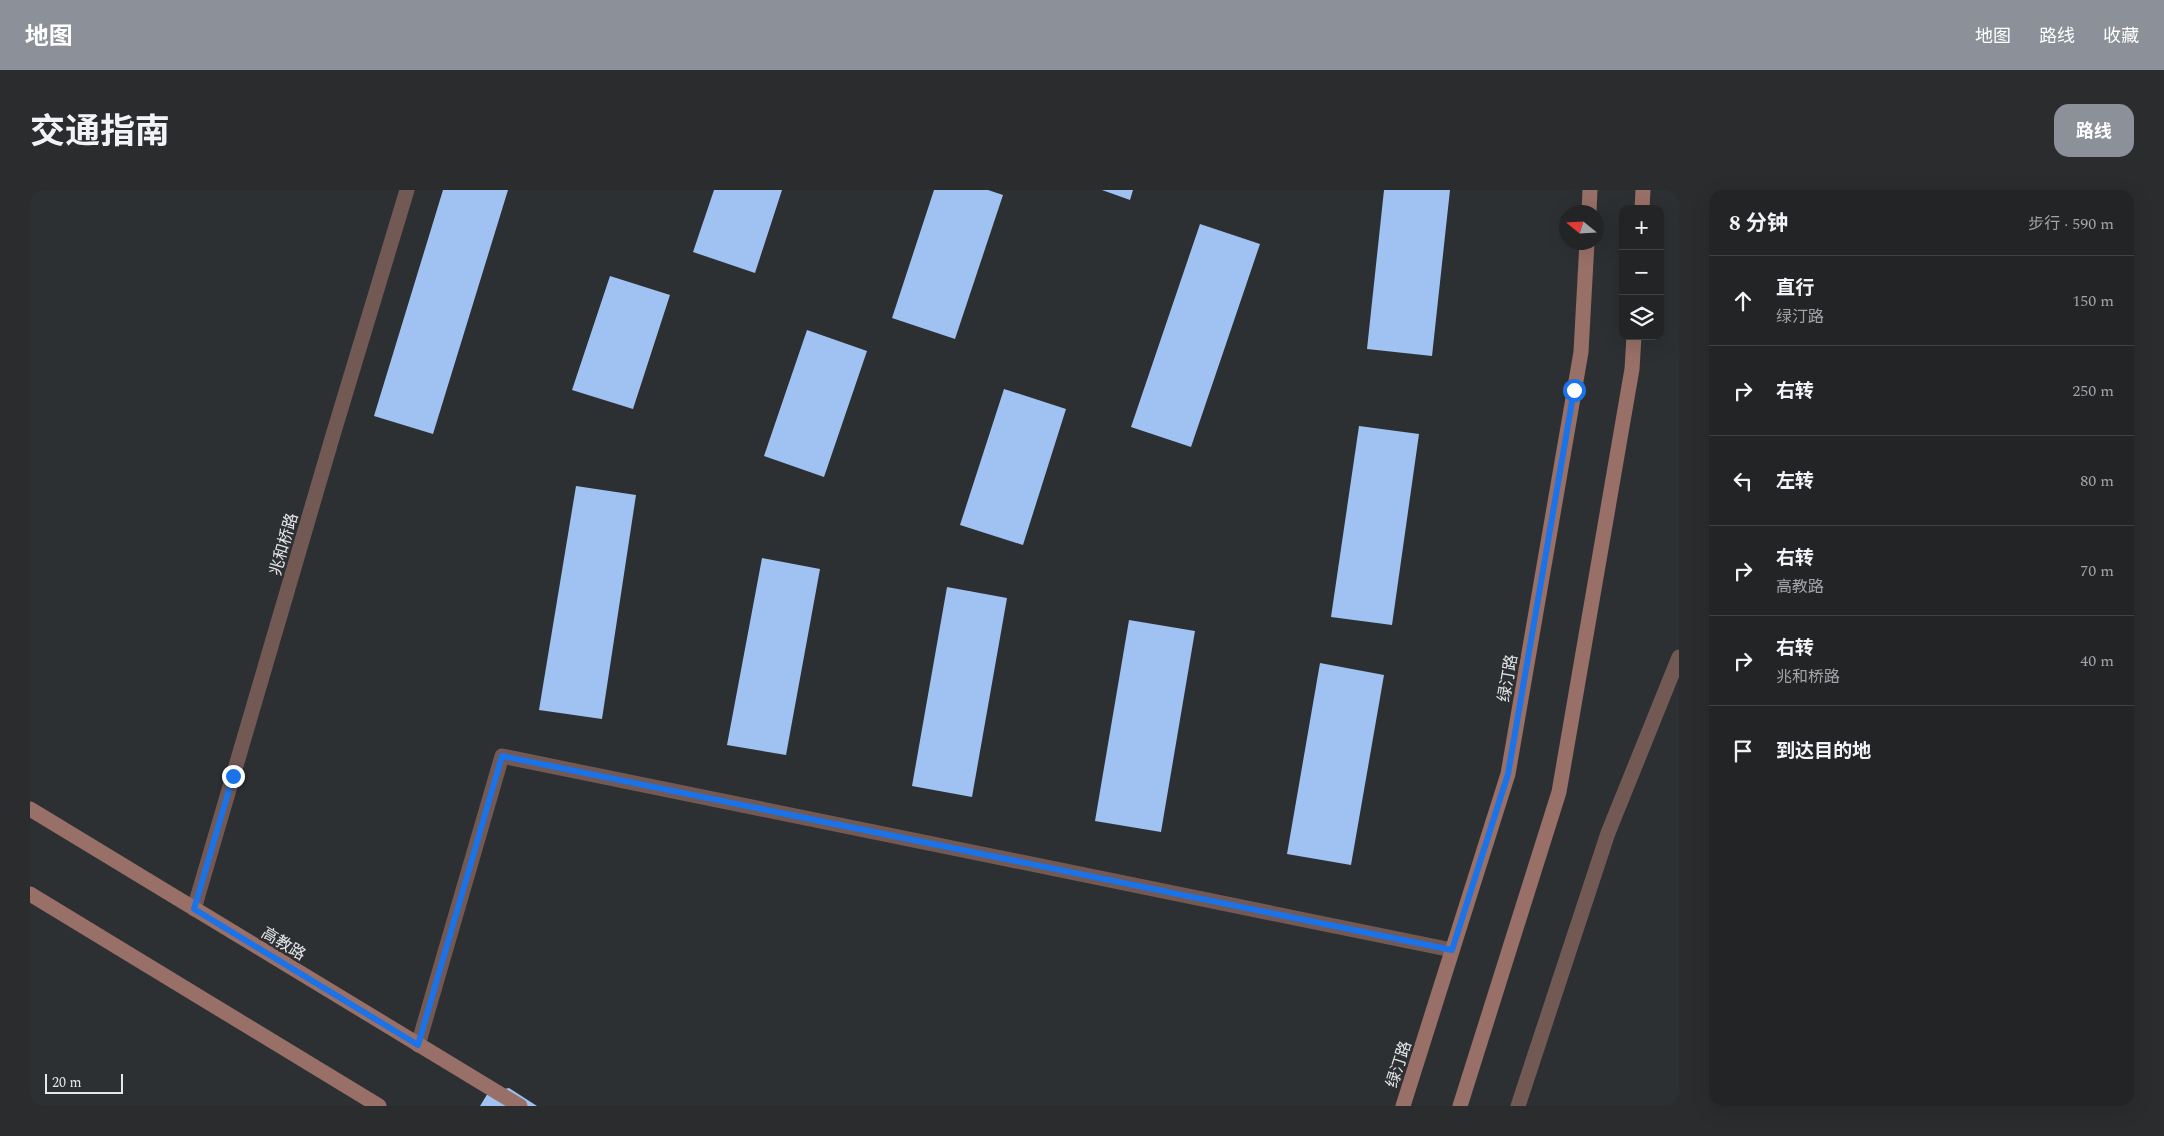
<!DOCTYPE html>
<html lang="zh">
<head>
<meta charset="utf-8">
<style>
  :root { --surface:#222426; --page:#2a2c2e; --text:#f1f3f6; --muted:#a2a4a7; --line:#3f4143; --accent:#8c9099 }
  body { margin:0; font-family:Spectral,"Noto Sans SC",serif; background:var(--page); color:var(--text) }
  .controls { position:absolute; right:15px; top:15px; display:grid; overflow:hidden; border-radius:10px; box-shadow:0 5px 20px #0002 }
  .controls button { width:45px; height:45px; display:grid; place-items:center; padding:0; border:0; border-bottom:1px solid var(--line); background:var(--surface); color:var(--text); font:25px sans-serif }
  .compass { position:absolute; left:1529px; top:15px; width:45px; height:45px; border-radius:50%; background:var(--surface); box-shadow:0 5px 20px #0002; rotate:288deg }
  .scale { position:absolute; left:15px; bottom:12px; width:78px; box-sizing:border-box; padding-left:5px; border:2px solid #e5e6e9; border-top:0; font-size:14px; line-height:18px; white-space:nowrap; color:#e5e6e9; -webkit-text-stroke:4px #2d3033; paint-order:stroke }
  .stop { position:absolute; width:15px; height:15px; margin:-11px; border:4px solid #1a73e8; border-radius:50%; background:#fff }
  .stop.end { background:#1a73e8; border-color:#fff; box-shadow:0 1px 5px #0008 }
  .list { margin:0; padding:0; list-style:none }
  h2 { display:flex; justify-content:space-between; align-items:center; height:65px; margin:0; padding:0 20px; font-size:21px }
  h2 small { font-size:16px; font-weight:400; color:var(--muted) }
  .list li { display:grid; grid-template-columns:32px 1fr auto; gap:15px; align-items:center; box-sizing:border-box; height:90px; padding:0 20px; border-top:1px solid var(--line) }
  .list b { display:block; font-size:19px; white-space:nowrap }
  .list p { margin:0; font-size:16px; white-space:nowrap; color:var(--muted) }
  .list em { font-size:16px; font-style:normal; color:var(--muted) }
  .icon { flex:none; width:28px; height:28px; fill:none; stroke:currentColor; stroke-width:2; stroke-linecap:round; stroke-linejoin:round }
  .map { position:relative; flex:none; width:1649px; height:916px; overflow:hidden; border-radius:15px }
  header { display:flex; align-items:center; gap:30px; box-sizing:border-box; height:70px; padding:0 25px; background:var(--accent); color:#fff }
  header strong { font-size:24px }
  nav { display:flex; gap:28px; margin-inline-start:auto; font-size:18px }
  .intro { display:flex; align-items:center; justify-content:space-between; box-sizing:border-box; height:120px; padding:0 30px }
  h1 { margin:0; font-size:35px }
  .button { padding:12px 22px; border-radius:15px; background:var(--accent); color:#fff; font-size:18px; font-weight:700 }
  main { display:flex; gap:30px; padding:0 30px }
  aside { flex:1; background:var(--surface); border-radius:15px; box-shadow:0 5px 20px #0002 }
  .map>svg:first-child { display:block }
  .building { fill:#a0c2f2 }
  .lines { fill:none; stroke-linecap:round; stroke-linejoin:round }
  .street { stroke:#735954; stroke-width:15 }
  .secondary { stroke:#987068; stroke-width:15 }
  .route { stroke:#1a73e8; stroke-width:6 }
  .labels { text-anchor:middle; stroke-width:5; stroke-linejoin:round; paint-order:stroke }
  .street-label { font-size:16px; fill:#e5e6e9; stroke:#2d3033 }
</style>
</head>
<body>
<header>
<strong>地图</strong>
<nav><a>地图</a><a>路线</a><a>收藏</a></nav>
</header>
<div class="intro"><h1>交通指南</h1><a class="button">路线</a></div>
<main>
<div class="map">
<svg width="1649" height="916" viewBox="0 0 1649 916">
  <rect width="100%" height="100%" fill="#2d3033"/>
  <path class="building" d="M413,0H478L403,244L344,226Z
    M684,0H752L725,83L663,62Z
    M904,0H958L973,5L925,149L862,128Z
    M1072,0H1103L1100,10Z
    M1354,0H1420L1402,166L1337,159Z
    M1170,34L1230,54L1161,257L1101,237Z
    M580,86L640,105L603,219L542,200Z
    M777,140L837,161L794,287L734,266Z
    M974,199L1036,219L993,355L930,335Z
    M1329,236L1389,244L1362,435L1301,427Z
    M546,296L606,305L572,529L509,520Z
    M732,368L790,379L756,565L697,555Z
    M917,397L977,408L942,607L882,596Z
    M1099,430L1165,441L1131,642L1065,631Z
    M1290,473L1354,485L1321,675L1257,664Z
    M479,898L507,916H450L458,903Z"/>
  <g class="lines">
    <path class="street" d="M164,719L303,245L377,0
      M388,855L472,566L1422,760
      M1488,916L1578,643L1649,467"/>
    <path class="secondary" d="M1612,19L1613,0
      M1559,22L1560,0
      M0,619L490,916
      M0,704L349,916
      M1373,916L1478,584L1551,162L1557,52
      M1430,916L1529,602L1602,179L1604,146"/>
  </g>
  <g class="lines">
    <path class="route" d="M203,586L164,719L388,855L472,566L1422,760L1478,584L1544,200"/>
  </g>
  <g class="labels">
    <g class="street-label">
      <text transform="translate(253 354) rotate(-74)" y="6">兆和桥路</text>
      <text transform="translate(1477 488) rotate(-80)" y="6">绿汀路</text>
      <text transform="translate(254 753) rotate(31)" y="6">高教路</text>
      <text transform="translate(1368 874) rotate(-72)" y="6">绿汀路</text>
    </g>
  </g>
</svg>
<div class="controls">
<button>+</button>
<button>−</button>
<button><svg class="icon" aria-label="layers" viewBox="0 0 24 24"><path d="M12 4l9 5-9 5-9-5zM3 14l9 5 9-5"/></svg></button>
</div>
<svg class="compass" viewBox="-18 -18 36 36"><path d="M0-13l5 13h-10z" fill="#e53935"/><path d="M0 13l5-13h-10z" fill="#a2a4a7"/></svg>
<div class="scale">20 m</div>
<div class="stop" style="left:1544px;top:200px"></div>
<div class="stop end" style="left:203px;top:586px"></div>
</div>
<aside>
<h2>8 分钟<small>步行 · 590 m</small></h2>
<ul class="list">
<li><svg class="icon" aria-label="ahead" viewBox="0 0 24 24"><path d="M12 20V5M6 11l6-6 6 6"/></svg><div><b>直行</b><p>绿汀路</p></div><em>150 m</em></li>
<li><svg class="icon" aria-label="right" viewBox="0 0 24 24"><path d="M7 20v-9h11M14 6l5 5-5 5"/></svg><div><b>右转</b></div><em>250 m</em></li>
<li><svg class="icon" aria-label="left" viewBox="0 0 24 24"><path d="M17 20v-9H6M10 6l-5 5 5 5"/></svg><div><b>左转</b></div><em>80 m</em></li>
<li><svg class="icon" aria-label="right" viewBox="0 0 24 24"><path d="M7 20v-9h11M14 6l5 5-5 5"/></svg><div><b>右转</b><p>高教路</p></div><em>70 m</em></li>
<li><svg class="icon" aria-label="right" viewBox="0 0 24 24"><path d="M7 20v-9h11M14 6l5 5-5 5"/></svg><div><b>右转</b><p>兆和桥路</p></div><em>40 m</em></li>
<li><svg class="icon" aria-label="arrive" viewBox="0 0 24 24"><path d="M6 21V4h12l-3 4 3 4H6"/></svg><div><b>到达目的地</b></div></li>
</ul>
</aside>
</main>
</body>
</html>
